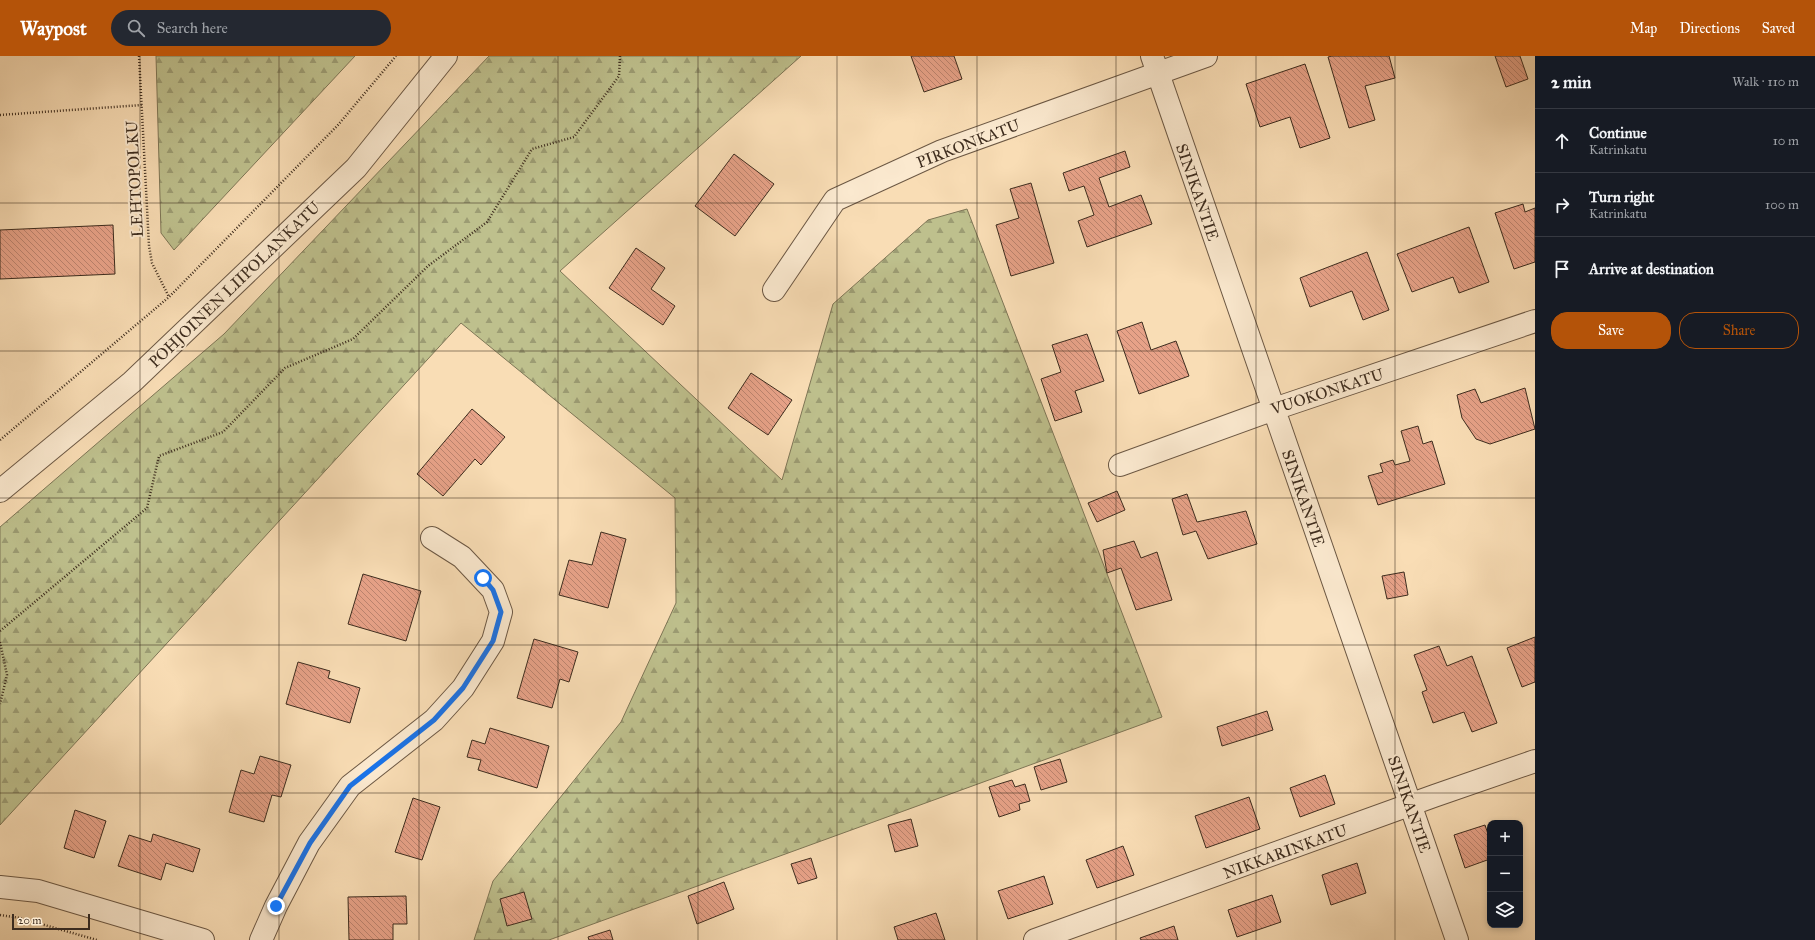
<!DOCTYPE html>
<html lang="en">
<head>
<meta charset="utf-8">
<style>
  :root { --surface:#171b24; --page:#242831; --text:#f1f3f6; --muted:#9ea1a6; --line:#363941; --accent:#b45309 }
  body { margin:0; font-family:"IM FELL Great Primer",serif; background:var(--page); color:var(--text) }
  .controls { position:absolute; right:12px; bottom:12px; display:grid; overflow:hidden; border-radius:8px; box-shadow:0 2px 6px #0003 }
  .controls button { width:36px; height:36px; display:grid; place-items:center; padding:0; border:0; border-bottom:1px solid var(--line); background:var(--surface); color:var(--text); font:20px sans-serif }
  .scale { position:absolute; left:12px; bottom:10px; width:78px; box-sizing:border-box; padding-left:4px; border:2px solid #3d2c1e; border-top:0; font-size:11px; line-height:14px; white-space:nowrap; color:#3d2c1e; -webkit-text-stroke:3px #fbe9cf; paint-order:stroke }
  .stop { position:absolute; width:12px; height:12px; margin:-9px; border:3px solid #1a73e8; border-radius:50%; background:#fff }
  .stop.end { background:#1a73e8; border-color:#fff; box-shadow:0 1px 4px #0008 }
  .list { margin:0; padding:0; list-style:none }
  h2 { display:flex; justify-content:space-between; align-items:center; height:52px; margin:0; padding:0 16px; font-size:17px }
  h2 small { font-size:13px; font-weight:400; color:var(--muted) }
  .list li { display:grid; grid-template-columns:26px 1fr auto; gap:12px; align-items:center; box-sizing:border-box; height:64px; padding:0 16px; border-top:1px solid var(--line) }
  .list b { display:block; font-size:15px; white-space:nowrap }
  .list p { margin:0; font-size:13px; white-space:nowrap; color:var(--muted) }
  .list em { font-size:13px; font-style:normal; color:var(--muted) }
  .actions { display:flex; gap:8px; padding:12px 16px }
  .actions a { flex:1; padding:9px 0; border:1px solid var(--accent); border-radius:16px; text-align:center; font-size:14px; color:var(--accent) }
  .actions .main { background:var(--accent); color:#fff }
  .icon { flex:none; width:22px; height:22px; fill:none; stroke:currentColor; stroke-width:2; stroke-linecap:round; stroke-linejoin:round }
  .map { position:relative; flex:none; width:1535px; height:884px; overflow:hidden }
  header { display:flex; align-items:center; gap:24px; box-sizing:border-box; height:56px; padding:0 20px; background:var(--accent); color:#fff }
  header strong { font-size:19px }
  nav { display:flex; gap:22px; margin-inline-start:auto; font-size:14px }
  .search { width:280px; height:36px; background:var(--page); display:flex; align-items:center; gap:10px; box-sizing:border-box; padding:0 14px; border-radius:22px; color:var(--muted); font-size:15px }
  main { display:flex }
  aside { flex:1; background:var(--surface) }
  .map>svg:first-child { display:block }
  .forest { fill:url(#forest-firs); stroke:#7e7656 }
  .building { fill:url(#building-back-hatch); stroke:#3d2c1e }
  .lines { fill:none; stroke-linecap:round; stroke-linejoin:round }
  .minor-casing { stroke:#6c5844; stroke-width:24 }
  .path { stroke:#3d2c1e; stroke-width:2.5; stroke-dasharray:1 2; stroke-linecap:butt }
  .minor { stroke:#fbe9cf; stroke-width:22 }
  .route { stroke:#1a73e8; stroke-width:5 }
  .grid { fill:none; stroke:#3d2c1e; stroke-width:1; stroke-opacity:0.55 }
  .labels { text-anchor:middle; stroke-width:4; stroke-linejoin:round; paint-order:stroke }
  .street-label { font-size:16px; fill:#3d2c1e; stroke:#fbe9cf }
</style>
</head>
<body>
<header>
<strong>Waypost</strong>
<div class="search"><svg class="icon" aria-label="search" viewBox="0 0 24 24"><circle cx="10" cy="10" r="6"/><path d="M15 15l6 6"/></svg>Search here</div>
<nav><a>Map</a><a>Directions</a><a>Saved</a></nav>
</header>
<main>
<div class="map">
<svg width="1535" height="884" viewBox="0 0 1535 884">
  <defs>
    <pattern id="forest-firs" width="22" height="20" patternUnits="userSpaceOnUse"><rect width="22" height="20" fill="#bec08d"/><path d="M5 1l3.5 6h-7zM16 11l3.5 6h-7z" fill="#9c9c73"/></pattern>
    <pattern id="building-back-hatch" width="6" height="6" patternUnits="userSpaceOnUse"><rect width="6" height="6" fill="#e7a288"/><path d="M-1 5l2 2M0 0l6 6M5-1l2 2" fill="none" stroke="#bc846f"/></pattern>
  </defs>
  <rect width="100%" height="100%" fill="#f9ddb5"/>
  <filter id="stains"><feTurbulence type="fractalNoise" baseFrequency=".005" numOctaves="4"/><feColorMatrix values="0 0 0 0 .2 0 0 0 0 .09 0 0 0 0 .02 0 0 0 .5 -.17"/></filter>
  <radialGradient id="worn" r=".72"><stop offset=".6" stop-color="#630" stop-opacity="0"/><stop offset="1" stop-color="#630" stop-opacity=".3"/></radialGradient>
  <path class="forest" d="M156,0H355L174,194L161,177Z
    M489,0H801L560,215L782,424L833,248L928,164L967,153L1162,661L549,884H474L493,825L621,666L676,547L675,442L461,267L0,769V471L224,278Z"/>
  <path class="building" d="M911,0H954L962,23L924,36Z
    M1332,0H1389L1395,22L1365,30L1375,64L1349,72L1328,1Z
    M1495,0H1520L1528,23L1506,31Z
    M1305,8L1330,82L1300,92L1290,61L1260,71L1246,28Z
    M1125,95L1130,111L1099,122L1109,151L1141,139L1152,168L1087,191L1078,165L1094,159L1084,130L1069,135L1063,117Z
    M734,98L774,128L735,180L695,150Z
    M1031,127L1054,207L1011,220L996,169L1019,162L1010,133Z
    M1523,148L1525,156L1535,152V206L1514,213L1495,157Z
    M113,169L115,218L0,223V174Z
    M1469,171L1489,226L1459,237L1453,221L1412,236L1397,198Z
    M636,192L665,212L651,233L675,250L663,269L609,232Z
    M1367,196L1389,254L1363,264L1352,235L1310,251L1300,222Z
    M1142,266L1151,294L1176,285L1189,320L1139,338L1117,275Z
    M1087,278L1104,325L1075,335L1082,356L1055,365L1041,323L1061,316L1052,289Z
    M751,317L792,344L768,379L728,352Z
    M1525,332L1535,373L1490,388L1476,383L1462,362L1457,339L1475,333L1481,347Z
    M472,353L505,381L481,409L475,403L443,440L417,418Z
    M1418,370L1423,388L1432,385L1445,428L1378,449L1368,420L1383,416L1380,408L1393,404L1395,409L1410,405L1401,375Z
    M1117,435L1125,454L1097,466L1088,447Z
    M1187,438L1197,466L1246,455L1257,488L1208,503L1196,475L1183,479L1172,443Z
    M601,476L626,483L608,552L559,539L569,504L592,509Z
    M1134,485L1141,502L1157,496L1172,544L1136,554L1121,512L1107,517L1103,494Z
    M1404,516L1408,539L1387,543L1382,520Z
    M363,518L421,535L406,585L348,568Z
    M1535,581V626L1522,631L1507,592Z
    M534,583L578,596L569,626L560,623L552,652L517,642Z
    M1439,590L1447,610L1472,600L1497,667L1472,676L1464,656L1433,667L1422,636L1427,634L1414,599Z
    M298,606L330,615L328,622L360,632L350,667L286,648Z
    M1267,655L1273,674L1222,690L1217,671Z
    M490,672L549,690L537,732L478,714L481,704L467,701L472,684L485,688Z
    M260,700L291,709L281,741L272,739L264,766L229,756L241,714L254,718Z
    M1060,703L1067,726L1041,734L1034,711Z
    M1325,719L1335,748L1300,761L1290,732Z
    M1012,724L1015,731L1025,728L1030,745L1019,748L1020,754L999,761L989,731Z
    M1249,741L1260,773L1206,792L1195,760Z
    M413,742L440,751L422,804L395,796Z
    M75,754L106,765L94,802L64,792Z
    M911,763L918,790L895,796L888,769Z
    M1485,769L1490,784V803L1465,812L1454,779Z
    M153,778L200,793L193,816L166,807L161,824L118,810L129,779L151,786Z
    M1123,790L1134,819L1097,832L1086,804Z
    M811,802L817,822L798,828L791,808Z
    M1357,807L1366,837L1331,849L1322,819Z
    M1044,820L1053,848L1008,863L998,835Z
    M724,826L734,853L697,868L688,840Z
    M524,836L532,863L507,870L500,843Z
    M1272,839L1281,866L1237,881L1228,854Z
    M406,840L407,868H393V884H349L348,841Z
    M936,857L945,884H898L894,871Z
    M1174,870L1178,884H1141L1140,882Z
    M610,874L613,884H589L588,881Z"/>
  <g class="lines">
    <g class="minor-casing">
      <path id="minor" d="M1152,0L1457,884
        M774,234L835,144L942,95L1206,0
        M1120,409L1274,353L1535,265
        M0,435L132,326L356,112L446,0
        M0,831L38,835L203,884
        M261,884L276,850L309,787L350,730L434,664L463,632L493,585L501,556L493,534L462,501L432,482
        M1035,884L1434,740L1535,705"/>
    </g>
    <path class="path" d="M139,0L149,190L152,207L169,241
      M0,59L142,49
      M0,384L169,241L338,69L396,0
      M0,575L147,452L159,400L223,376L285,312L353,283L428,210L487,166L532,93L574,81L619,20L620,0
      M0,586L7,619L0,648
      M0,859L20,862L97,884"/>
    <use href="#minor" class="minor"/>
  </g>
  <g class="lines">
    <path class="route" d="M276,850L310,787L350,730L434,664L463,632L493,585L501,556L493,534L483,522"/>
  </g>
  <path class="grid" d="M140,0V884M279,0V884M419,0V884M558,0V884M698,0V884M837,0V884M977,0V884M1116,0V884M1256,0V884M1395,0V884M0,147H1535M0,295H1535M0,442H1535M0,589H1535M0,737H1535"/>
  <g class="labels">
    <g class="street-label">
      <text transform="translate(968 87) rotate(-21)" y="6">PIRKONKATU</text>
      <text transform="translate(134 123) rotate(-93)" y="6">LEHTOPOLKU</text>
      <text transform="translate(1198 136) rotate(71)" y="6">SINIKANTIE</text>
      <text transform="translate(234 228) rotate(-44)" y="6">POHJOINEN LIIPOLANKATU</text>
      <text transform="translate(1327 335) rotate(-18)" y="6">VUOKONKATU</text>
      <text transform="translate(1304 442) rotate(71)" y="6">SINIKANTIE</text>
      <text transform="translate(1410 748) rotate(71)" y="6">SINIKANTIE</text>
      <text transform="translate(1285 795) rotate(-20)" y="6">NIKKARINKATU</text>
    </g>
  </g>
  <rect width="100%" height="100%" filter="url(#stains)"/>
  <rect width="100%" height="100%" fill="url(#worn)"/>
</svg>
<div class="controls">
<button>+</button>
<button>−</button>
<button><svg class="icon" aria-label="layers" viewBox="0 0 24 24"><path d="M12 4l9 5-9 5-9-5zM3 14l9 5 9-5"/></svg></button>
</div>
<div class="scale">20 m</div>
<div class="stop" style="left:483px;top:522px"></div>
<div class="stop end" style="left:276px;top:850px"></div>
</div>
<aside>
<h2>2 min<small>Walk · 110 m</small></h2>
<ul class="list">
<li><svg class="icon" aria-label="ahead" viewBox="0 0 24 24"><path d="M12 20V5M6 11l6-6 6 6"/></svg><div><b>Continue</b><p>Katrinkatu</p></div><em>10 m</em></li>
<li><svg class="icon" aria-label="right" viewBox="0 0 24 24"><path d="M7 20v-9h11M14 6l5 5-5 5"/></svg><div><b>Turn right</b><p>Katrinkatu</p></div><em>100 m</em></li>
<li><svg class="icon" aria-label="arrive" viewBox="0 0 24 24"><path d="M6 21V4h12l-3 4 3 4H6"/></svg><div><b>Arrive at destination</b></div></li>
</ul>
<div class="actions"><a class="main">Save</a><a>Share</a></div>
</aside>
</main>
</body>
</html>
